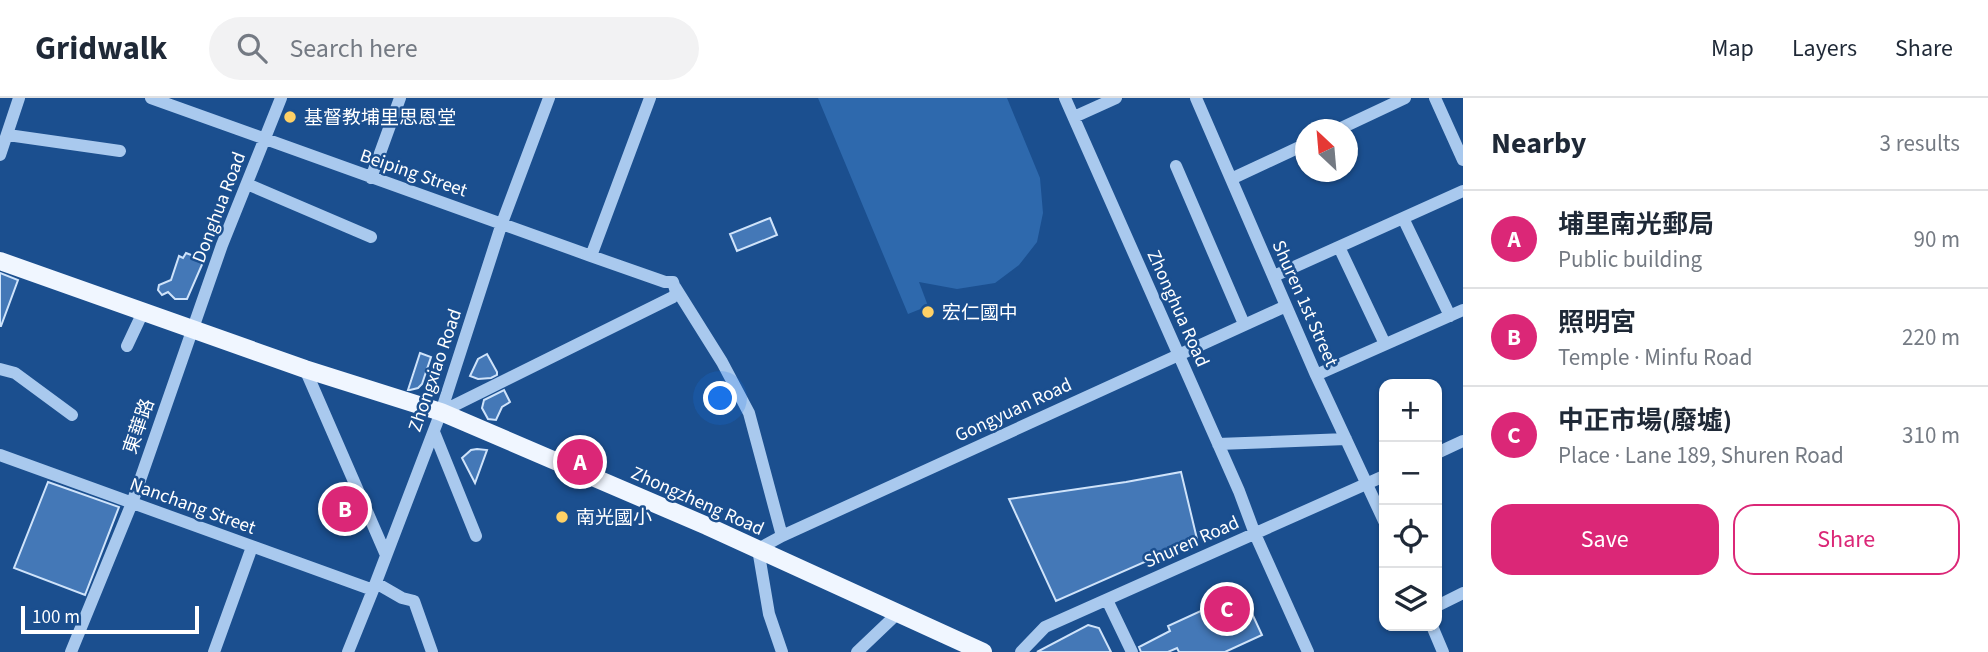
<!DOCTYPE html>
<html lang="en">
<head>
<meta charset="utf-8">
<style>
  :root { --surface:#fff; --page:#f2f2f3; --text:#1f2937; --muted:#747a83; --line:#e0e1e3; --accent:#db2777 }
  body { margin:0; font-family:"Source Sans 3","Noto Sans TC",sans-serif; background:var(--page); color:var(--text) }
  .controls { position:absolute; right:21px; bottom:21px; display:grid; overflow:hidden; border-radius:14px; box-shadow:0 2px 5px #0004 }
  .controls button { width:63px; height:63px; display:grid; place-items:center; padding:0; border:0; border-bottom:2px solid var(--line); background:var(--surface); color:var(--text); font:35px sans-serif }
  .compass { position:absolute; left:1295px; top:21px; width:63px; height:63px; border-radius:50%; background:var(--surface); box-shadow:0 2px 5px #0004; rotate:334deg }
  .scale { position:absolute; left:21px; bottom:18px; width:178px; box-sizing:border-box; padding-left:7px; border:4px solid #fff; border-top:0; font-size:19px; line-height:24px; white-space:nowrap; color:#fff; -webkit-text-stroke:5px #1b4f8f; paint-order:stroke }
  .you { position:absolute; left:721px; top:301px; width:24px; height:24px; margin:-18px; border:5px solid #fff; border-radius:50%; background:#1a73e8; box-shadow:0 0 0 10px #1a73e833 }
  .badge { display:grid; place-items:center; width:46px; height:46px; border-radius:50%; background:var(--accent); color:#fff; font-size:23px; font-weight:700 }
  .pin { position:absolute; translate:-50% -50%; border:4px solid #fff; box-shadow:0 2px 7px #0006 }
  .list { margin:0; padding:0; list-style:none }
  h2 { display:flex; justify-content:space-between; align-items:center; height:91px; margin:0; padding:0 28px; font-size:30px }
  h2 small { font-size:23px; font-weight:400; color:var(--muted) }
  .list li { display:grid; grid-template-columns:46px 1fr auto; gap:21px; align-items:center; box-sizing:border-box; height:98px; padding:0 28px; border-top:2px solid var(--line) }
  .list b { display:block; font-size:26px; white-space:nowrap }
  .list p { margin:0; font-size:23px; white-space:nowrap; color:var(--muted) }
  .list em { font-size:23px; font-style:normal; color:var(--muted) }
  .actions { display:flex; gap:14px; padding:21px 28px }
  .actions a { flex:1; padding:16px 0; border:2px solid var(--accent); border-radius:21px; text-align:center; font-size:24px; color:var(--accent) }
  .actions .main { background:var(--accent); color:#fff }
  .icon { flex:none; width:38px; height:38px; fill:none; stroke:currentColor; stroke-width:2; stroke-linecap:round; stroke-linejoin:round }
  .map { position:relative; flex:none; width:1463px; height:554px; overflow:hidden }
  header { display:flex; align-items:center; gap:42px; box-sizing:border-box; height:98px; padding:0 35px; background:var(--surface); border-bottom:2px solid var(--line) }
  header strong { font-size:33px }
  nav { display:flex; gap:38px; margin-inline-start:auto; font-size:24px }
  .search { width:490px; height:63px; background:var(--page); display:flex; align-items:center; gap:18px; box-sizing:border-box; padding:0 24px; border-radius:38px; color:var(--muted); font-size:26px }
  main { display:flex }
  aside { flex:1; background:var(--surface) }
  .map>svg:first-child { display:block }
  .green { fill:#2e69ad }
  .building { fill:#4478b7; stroke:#cfe3fa; stroke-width:2 }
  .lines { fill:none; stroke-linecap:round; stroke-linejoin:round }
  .minor { stroke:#a9c9ee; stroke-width:12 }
  .major { stroke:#f0f6ff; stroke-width:18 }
  .poi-dot { fill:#ffd166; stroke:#1b4f8f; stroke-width:2.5 }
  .labels { text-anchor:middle; stroke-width:5; stroke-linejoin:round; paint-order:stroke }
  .poi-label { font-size:19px; fill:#fff; stroke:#1b4f8f; text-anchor:start }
  .street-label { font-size:19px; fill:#fff; stroke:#1b4f8f }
</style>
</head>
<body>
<header>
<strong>Gridwalk</strong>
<div class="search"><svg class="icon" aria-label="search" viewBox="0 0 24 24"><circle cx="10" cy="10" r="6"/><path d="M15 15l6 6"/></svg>Search here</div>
<nav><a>Map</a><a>Layers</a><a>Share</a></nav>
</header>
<main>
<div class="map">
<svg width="1463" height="554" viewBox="0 0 1463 554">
  <rect width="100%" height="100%" fill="#1b4f8f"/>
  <path class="green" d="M818,0H1007L1040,80L1043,115L1037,144L1019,167L995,185L957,191L919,184L928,208L908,216Z"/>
  <path class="building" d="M770,120L777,137L737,153L730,136Z
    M186,155L204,162L187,201H175L168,194L162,197L158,192L159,187L171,182L179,158L183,160Z
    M0,175L18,182L1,228H0Z
    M420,255L431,259L422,286L418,290L410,292H408Z
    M487,256L497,274V277L491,280L478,281L470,278L478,261Z
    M504,292L510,304L502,309L496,322L488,321L482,310L484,302Z
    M477,351L487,352L475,385L462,360L471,352Z
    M1181,374L1197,441L1056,503L1009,401L1126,384Z
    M48,384L119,409L85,497L14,470Z
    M1242,494L1262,537L1225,554H1179L1177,550L1168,554H1141L1139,549L1170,533L1168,528Z
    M1088,527L1099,530L1111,554H1037Z"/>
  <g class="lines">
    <path class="minor" d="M151,0L591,158L665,184H673L676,194L673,199L441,314
      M1065,0L1239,393L1255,436L1308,554
      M1196,0L1316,277L1384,423
      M1435,0L1463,62
      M1074,19L1116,0
      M1337,32L1405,0
      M8,37L120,53
      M0,57L19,0
      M1176,68L1244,226
      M371,80L400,0
      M1231,81L1306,46
      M247,86L371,139
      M1403,120L1450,218
      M1339,149L1385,246
      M591,158L650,0
      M1274,178L1463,93
      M675,189L722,264L749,315L782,438
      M127,248L143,214
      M0,271L15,275L72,317
      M305,271L386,457
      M1316,277L1463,212
      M434,334L476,438
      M1218,346L1346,341
      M1437,355L1463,343
      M0,357L373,492
      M376,485L402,500L414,503L432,554
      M1107,502L1132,554
      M1437,508L1463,495
      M1432,528L1443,554
      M71,554L132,405L222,147L281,0
      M214,554L252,449
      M348,554L373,492L441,314L502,125L549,0
      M782,554L769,516L758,451L782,438L1286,208
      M857,554L898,515
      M1021,554L1045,529L1384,378"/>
    <path class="major" d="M0,163L305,271L441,314L707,428L983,554"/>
  </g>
  <g class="poi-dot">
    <circle cx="290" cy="19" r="7"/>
    <circle cx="928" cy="214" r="7"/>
    <circle cx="562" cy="419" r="7"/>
  </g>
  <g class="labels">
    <g class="poi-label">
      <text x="304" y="26">基督教埔里思恩堂</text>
      <text x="942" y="221">宏仁國中</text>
      <text x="576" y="426">南光國小</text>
    </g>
    <g class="street-label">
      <text transform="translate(414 74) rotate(19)" y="7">Beiping Street</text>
      <text transform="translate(218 109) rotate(-69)" y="7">Donghua Road</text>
      <text transform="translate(1306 205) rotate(66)" y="7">Shuren 1st Street</text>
      <text transform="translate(1179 210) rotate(66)" y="7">Zhonghua Road</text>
      <text transform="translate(434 272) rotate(-71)" y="7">Zhongxiao Road</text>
      <text transform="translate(1013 311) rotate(-25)" y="7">Gongyuan Road</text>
      <text transform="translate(138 328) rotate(-71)" y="7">東華路</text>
      <text transform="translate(698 402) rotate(24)" y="7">Zhongzheng Road</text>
      <text transform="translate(193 407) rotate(20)" y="7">Nanchang Street</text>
      <text transform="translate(1191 443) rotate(-24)" y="7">Shuren Road</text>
    </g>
  </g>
</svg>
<div class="controls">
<button>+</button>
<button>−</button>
<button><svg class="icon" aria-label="locate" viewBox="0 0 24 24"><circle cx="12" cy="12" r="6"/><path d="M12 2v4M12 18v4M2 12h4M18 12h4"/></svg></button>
<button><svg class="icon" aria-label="layers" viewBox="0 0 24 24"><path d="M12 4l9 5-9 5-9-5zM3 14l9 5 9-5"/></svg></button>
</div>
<svg class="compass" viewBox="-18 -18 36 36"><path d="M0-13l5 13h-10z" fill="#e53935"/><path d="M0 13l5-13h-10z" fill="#747a83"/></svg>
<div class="scale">100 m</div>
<div class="you"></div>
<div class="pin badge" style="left:580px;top:364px">A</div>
<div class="pin badge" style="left:345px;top:411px">B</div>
<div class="pin badge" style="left:1227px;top:511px">C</div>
</div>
<aside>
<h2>Nearby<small>3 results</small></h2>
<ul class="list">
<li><span class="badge">A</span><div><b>埔里南光郵局</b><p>Public building</p></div><em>90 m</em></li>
<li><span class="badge">B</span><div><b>照明宮</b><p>Temple · Minfu Road</p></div><em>220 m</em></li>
<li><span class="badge">C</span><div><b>中正市場(廢墟)</b><p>Place · Lane 189, Shuren Road</p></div><em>310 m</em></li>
</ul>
<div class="actions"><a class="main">Save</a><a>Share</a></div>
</aside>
</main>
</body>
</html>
